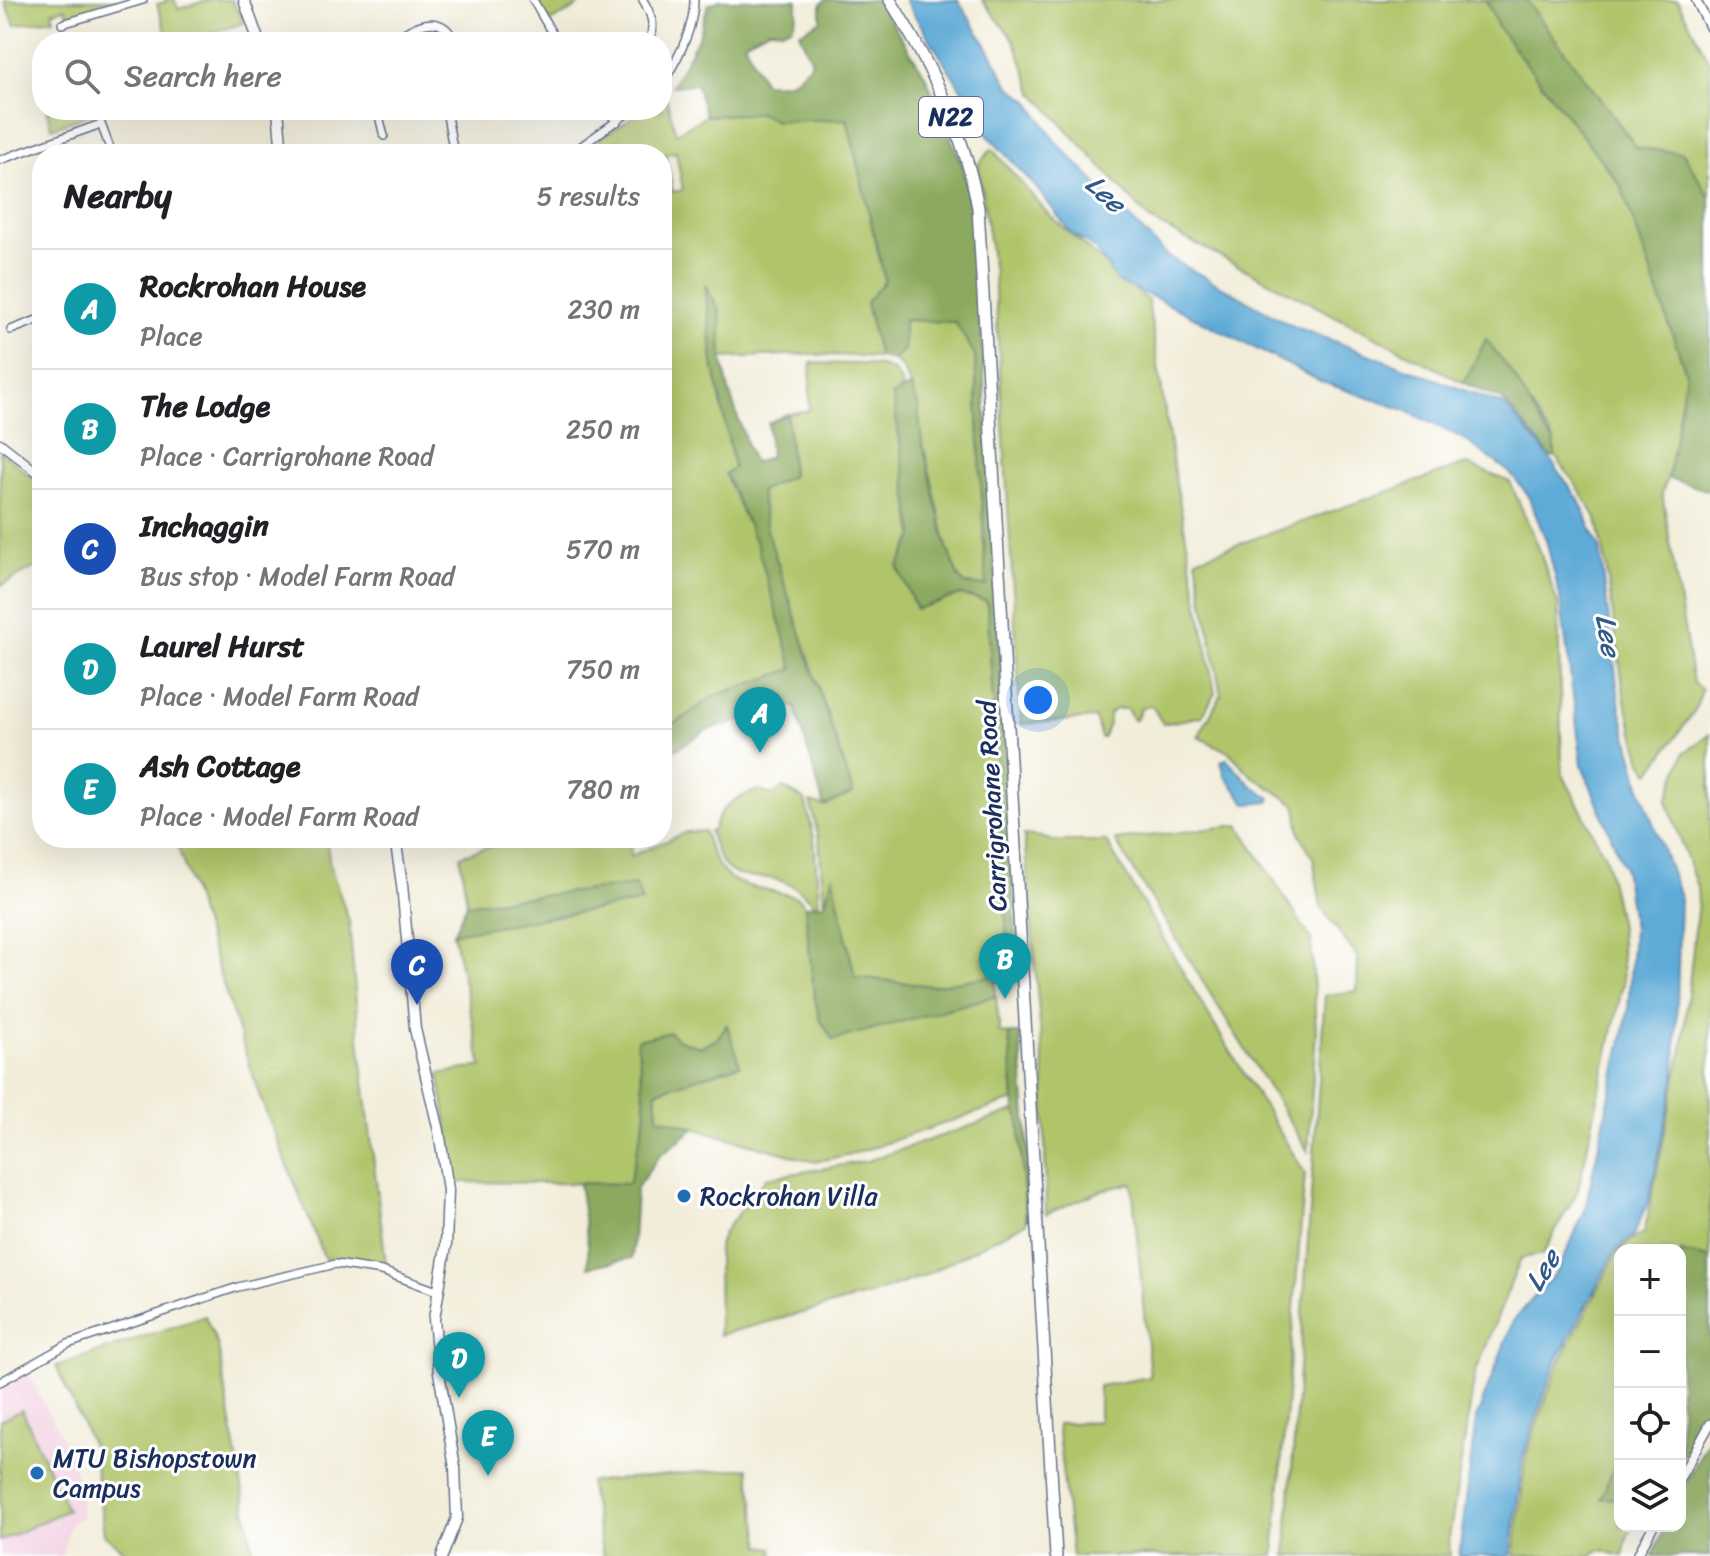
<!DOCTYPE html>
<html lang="en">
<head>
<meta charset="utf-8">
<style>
  :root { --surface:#fff; --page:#f2f2f2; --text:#202124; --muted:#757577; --line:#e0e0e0; --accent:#2563eb }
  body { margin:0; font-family:Sriracha,sans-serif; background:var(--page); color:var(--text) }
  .controls { position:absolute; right:24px; bottom:24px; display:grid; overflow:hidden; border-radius:16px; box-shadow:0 8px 32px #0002 }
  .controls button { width:72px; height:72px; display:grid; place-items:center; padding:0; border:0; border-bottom:2px solid var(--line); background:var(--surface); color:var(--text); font:40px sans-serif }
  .you { position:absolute; left:1038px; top:700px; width:28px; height:28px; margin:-20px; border:6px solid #fff; border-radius:50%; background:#1a73e8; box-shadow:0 0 0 12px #1a73e833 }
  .badge { display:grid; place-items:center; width:52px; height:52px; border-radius:50%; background:var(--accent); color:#fff; font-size:26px; font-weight:700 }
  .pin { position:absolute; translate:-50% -66px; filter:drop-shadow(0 2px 4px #0008) }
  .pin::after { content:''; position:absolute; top:42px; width:28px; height:24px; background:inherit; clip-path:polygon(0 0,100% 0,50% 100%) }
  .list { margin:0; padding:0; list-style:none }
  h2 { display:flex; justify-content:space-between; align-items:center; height:104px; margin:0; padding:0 32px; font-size:34px }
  h2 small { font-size:26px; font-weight:400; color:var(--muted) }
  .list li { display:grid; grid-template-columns:52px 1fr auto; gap:24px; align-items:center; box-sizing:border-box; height:120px; padding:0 32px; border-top:2px solid var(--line) }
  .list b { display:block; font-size:30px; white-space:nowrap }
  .list p { margin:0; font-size:26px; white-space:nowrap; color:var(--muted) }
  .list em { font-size:26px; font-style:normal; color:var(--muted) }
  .icon { flex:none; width:44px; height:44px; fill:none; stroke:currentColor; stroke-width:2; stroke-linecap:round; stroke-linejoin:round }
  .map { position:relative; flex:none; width:1710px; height:1556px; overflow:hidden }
  .search { position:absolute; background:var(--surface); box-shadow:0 8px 32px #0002; left:32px; top:32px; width:640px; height:88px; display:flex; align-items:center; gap:20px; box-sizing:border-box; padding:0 28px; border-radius:32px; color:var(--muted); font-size:30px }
  .panel { position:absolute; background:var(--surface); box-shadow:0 8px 32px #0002; left:32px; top:144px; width:640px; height:704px; border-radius:32px }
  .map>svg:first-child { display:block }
  .built { fill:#f2d0e2 }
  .green { fill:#b0c56a; stroke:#667a64; stroke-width:2; fill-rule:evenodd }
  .forest { fill:#8caa5e; stroke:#546c5e; stroke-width:2 }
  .water { fill:#5eabd7; stroke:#3c6d9a; stroke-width:2 }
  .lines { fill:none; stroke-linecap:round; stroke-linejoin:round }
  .minor-casing { stroke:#667289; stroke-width:10 }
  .tertiary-casing { stroke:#667289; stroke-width:11 }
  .secondary-casing { stroke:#667289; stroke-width:13 }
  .trunk-casing { stroke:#667289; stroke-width:14 }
  .minor { stroke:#fff; stroke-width:7 }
  .tertiary { stroke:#fff; stroke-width:8 }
  .secondary { stroke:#fff; stroke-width:10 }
  .trunk { stroke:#fff; stroke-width:11 }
  .poi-dot { fill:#1f6fb2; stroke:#fff; stroke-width:3 }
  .labels { text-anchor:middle; stroke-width:6; stroke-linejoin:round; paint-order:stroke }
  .shield { fill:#fff; stroke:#5f6d8e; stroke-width:2 }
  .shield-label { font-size:24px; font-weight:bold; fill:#1b2f5e }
  .street-label { font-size:26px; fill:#1b2f5e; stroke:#fff }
  .poi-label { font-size:26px; fill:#1b2f5e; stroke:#fff; text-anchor:start }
  .water-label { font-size:28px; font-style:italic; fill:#325a88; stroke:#fff }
</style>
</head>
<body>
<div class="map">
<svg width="1710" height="1556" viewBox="0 0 1710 1556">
  <rect width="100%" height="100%" fill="#fff"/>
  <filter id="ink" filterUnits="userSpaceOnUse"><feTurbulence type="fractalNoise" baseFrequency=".0125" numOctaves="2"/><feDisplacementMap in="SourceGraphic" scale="16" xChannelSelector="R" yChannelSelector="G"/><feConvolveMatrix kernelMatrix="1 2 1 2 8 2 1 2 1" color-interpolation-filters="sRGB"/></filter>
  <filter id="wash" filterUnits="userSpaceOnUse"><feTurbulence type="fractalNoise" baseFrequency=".006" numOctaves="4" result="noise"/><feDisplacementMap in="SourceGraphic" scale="32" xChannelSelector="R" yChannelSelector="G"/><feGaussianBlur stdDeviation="1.8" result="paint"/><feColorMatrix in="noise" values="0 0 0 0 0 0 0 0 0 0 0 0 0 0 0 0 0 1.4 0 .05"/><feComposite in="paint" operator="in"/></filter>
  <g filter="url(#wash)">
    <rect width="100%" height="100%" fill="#f2edd9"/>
    <path class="built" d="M27,1372L70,1453L80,1492L82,1517L70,1524L62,1556H0V1388Z"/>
    <path class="green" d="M4,0H126L74,17L68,15L65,8L52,12L54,19L15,25Z
      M165,0H175L178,9L208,0H232L244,23L182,42H169L157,4L165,2Z
      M537,0H583L573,10L550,22Z
      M982,0H1486L1498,27L1621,185L1686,373L1669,473L1662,493L1693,683L1702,690L1695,710L1650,773L1642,761L1625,701L1605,558L1597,519L1577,486L1555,456V442L1486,340L1464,383L1150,220L1033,92L1014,40Z
      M1526,0H1677L1710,62V198L1683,153L1637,148Z
      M429,27L443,31L451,42H397L420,29Z
      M665,93L676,133L706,116L760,113L776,121L847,119L885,281L866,303L879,357L804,354L722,358L720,313L706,286L713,362L734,467L725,474L757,545L794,669L714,696L679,721L662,727V154H579L642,110H662V95ZM676,152L683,190L673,192L666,154Z
      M47,110H101V111L52,128Z
      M992,149L1049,215L1148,301L1176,483L1215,693L1202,716L1163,724L1152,706L1141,708L1136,720H1133L1127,709H1115L1109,714V724L1103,738H1101L1095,718L1021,724L994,273L978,164Z
      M903,320L955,322L975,354L986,586L965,584L958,577L947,547L921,436L918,405L903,369L894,360L904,349Z
      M811,363C829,364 875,362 889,369C897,372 900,381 903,389L893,396L914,536L898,568L916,609L960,595L987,601L1009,973L932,986L855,977L833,879L824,904L819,839L810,802L824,806L853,792L767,531L760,491L792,475L787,414L809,410Z
      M0,451L42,486V564L0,586Z
      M1466,464L1510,482L1537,543L1558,605L1562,773L1606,858L1620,927L1623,983L1578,1190L1543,1254L1521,1258L1475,1374L1449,1538L1450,1556H1286L1325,995L1357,991L1358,958L1321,907L1313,857L1300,835L1296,805L1251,775L1229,752L1198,737L1221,695L1196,559Z
      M1710,734V1258L1680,1252V1250H1620V1452L1601,1499L1620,1498V1526H1635L1628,1535L1623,1556C1610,1556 1603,1543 1591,1556H1514L1526,1455L1558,1365L1618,1251L1637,1236L1644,1234L1682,1049L1698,902L1697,887L1667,801L1684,753Z
      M783,788L805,800L814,838L819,905H816C803,892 791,882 773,879C760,876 740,879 729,870C718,862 713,843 709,831L713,830C721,804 735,798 759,790L771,795Z
      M1239,825L1311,939L1316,1030L1308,1151L1115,840Z
      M704,831C721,896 747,881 799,898L805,906L814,994L819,1017L833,1039L996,996L1000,1033L1009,1034L1014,1100L859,1152L815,1162L658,1118L656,1091L740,1064L726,1026L716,1040L700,1047C678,1040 660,1036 637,1040L646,1113L629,1184L456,1182L439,1074L482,1066L453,933L642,902L635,885L467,904L460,856L515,838H630L631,856L687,832Z
      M1024,835L1041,837L1053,841H1106L1213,1023L1305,1173L1274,1556H1072L1057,1424L1099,1421V1386L1150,1377L1132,1183L1103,1190L1046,1214L1044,1072Z
      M175,838H326L330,866L349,921L359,1038L386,1264L325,1259L260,1097Z
      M1015,1111L1019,1118L1026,1223L923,1276L873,1294L719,1335L718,1250L723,1233L766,1178L867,1161Z
      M205,1316L218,1346L253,1552L191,1556H130L104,1534L93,1448L56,1366Z
      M22,1410L67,1510L0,1541V1420Z
      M748,1468L761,1546L773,1548L774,1556H603L589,1482Z"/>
    <path class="forest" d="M720,0H797V15L792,27L783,30L769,29L744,42L764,83C791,85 795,83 812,61L799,33L821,20V4L826,0H878L926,77L963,167L976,237L1018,979L995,982L996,996L833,1040L820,1019L814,994L805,906L824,904L833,877L855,977L932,986L1009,973L987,601L960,595L916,609L898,567L914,536L893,395L911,386L918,405L921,436L947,547L958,577L965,584L986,586L975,355L955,322L904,320V349L894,360L879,357L866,302L885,281L847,119L776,121L760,113L706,116L696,84L672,86L699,36L708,5Z
      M1486,0H1526L1637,148L1683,153L1710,198V491L1668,478L1686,373L1621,186L1498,27Z
      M705,283L720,313L722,358L729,391L753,463L770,457L768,423L787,414L792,476L760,491L767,531L853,793L824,806L795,706L707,730L662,758V727L679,721L714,696L793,669L757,545L725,474L734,467L713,362Z
      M1486,339L1514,376L1546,433L1555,442V456L1552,458L1503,400L1464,383Z
      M636,885L642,902L453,933L467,904Z
      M727,1025L740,1065L656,1091L658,1117L695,1128L659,1156L636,1189L632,1258L588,1267V1244L579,1183L629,1184L646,1113L637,1040L669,1032L679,1040L700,1047L716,1040Z
      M1009,1034H1020L1033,1217L1026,1221L1019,1118L1015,1111Z
      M1680,1252L1710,1258V1403L1680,1461Z
      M1710,1436V1556H1653L1665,1526H1680V1495Z
      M1620,1452V1498L1601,1499Z"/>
    <path class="water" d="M905,0H958L988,48L1009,86L1029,101L1055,141L1167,256L1291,325L1504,405L1542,448L1579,500L1600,549L1620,708L1642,793L1680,896L1675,1077L1649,1200L1634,1235L1615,1251L1555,1364L1523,1456L1511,1556H1459L1476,1419L1513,1321L1559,1269L1584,1213L1628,1012L1633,929L1624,868L1582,765L1560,596L1546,540L1527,493L1509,472L1464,439L1405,410L1322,382L1160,300L1117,282L1096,249L1072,234L1034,185L979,126L982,119L980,112L965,95Z
      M1227,759L1250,784L1271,798L1269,802L1247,804L1225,776L1221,761Z"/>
  </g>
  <g filter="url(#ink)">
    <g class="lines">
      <g class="minor-casing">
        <path id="minor" d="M533,0L557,42
          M643,0C652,15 655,26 649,42
          M62,24L143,0
          M389,42C403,34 427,15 444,27C449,30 453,38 457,42
          M662,84C677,61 694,29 694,0
          M383,110L380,120L384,136
          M446,110L454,154
          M607,110L617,122
          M570,154L632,110
          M0,160L101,124L110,148
          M11,330L42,318
          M0,1382L68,1344L238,1287L336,1264L382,1271L437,1291"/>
      </g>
      <g class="tertiary-casing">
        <path id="tertiary" d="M1696,0L1710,28
          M0,443L42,476
          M1680,1478L1710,1424
          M1637,1556L1653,1526"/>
      </g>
      <g class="secondary-casing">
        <path id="secondary" d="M244,0L259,42
          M278,110L282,154
          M395,838L402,884L415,1029L439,1131L448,1190L446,1246L434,1319L439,1372L455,1468L457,1518L442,1556"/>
      </g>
      <g class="trunk-casing">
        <path id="trunk" d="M890,0C930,64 965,133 978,208L1056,1556"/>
      </g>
      <use href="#minor" class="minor"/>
      <use href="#tertiary" class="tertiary"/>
      <use href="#secondary" class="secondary"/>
      <use href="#trunk" class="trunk"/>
    </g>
  </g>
  <g class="poi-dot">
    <circle cx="684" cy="1196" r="8"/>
    <circle cx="37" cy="1473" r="8"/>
  </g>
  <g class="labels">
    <rect class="shield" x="919" y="97" width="64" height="40" rx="6"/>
    <g class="shield-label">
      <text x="951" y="125">N22</text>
    </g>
    <g class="street-label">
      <text transform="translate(992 806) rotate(-93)" y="9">Carrigrohane Road</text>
    </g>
    <g class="poi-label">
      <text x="700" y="1205">Rockrohan Villa</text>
      <text x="53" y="1467">MTU Bishopstown<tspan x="53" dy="30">Campus</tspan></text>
    </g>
    <g class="water-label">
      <text transform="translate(1106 193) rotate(42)" y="10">Lee</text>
      <text transform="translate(1609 635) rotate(81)" y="10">Lee</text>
      <text transform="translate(1542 1270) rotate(-59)" y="10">Lee</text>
    </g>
  </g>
</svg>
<div class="controls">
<button>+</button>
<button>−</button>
<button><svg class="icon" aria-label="locate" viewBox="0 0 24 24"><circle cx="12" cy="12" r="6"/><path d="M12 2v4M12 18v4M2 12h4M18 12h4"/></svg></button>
<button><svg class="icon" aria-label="layers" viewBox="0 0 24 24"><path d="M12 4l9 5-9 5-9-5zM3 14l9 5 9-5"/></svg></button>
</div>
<div class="you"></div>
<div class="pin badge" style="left:760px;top:753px;background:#0f9aa8">A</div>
<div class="pin badge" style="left:1005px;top:999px;background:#0f9aa8">B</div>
<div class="pin badge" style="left:417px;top:1005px;background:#1a4fb4">C</div>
<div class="pin badge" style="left:459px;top:1398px;background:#0f9aa8">D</div>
<div class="pin badge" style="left:488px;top:1476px;background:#0f9aa8">E</div>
<div class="search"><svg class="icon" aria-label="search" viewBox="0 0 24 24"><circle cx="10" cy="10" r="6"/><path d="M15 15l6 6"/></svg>Search here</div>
<section class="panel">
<h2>Nearby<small>5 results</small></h2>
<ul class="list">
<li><span class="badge" style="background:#0f9aa8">A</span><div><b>Rockrohan House</b><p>Place</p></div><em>230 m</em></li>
<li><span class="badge" style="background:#0f9aa8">B</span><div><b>The Lodge</b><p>Place · Carrigrohane Road</p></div><em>250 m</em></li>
<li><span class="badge" style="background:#1a4fb4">C</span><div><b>Inchaggin</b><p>Bus stop · Model Farm Road</p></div><em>570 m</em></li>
<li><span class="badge" style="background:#0f9aa8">D</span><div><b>Laurel Hurst</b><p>Place · Model Farm Road</p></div><em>750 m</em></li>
<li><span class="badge" style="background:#0f9aa8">E</span><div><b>Ash Cottage</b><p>Place · Model Farm Road</p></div><em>780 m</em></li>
</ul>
</section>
</div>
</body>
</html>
